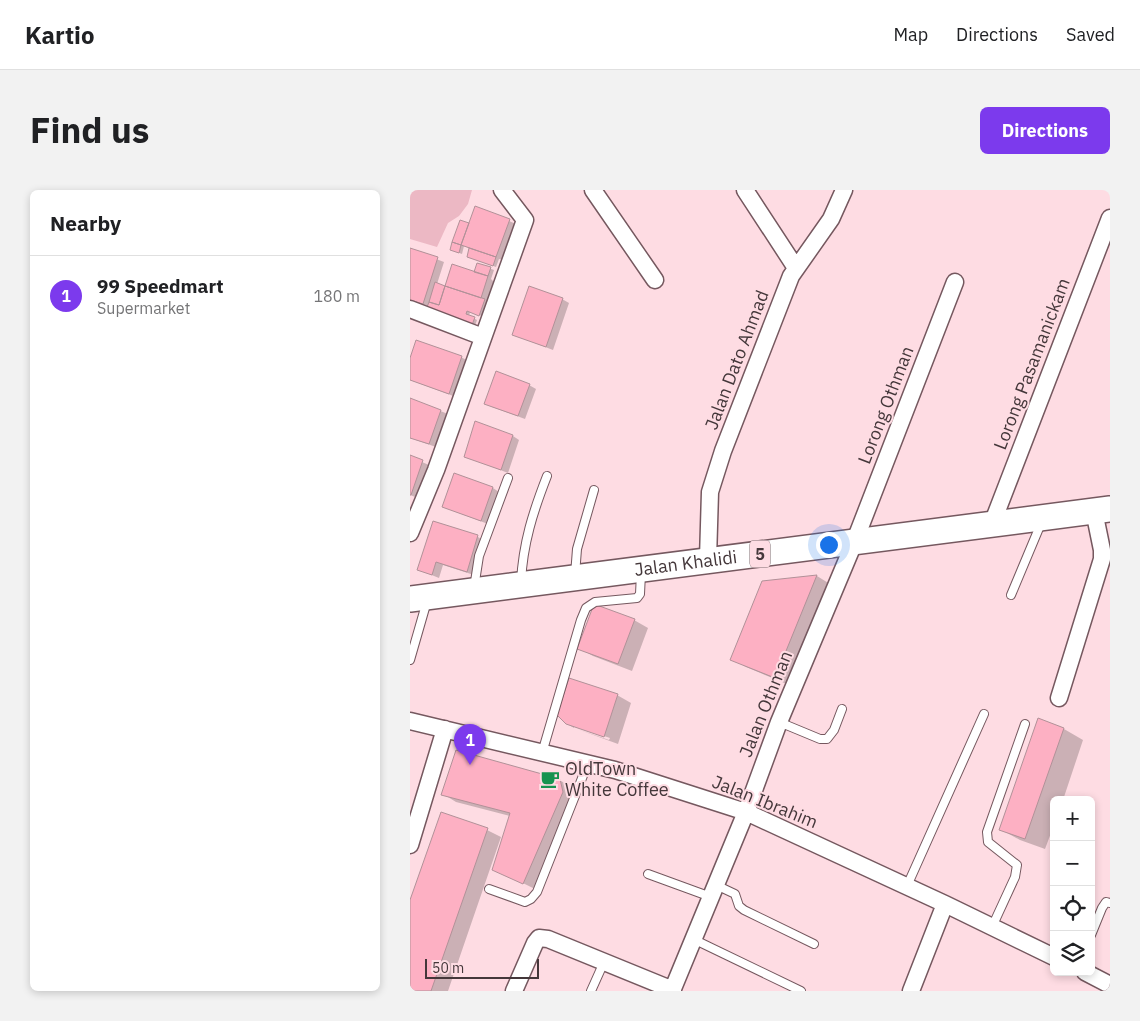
<!DOCTYPE html>
<html lang="en">
<head>
<meta charset="utf-8">
<style>
  :root { --surface:#fff; --page:#f2f2f2; --text:#202124; --muted:#757577; --line:#e0e0e0; --accent:#7c3aed }
  body { margin:0; font-family:"IBM Plex Sans",sans-serif; background:var(--page); color:var(--text) }
  .controls { position:absolute; right:15px; bottom:15px; display:grid; overflow:hidden; border-radius:8px; box-shadow:0 2px 8px #0003 }
  .controls button { width:45px; height:45px; display:grid; place-items:center; padding:0; border:0; border-bottom:1px solid var(--line); background:var(--surface); color:var(--text); font:25px sans-serif }
  .scale { position:absolute; left:15px; bottom:12px; width:114px; box-sizing:border-box; padding-left:5px; border:2px solid #44373a; border-top:0; font-size:14px; line-height:18px; white-space:nowrap; color:#44373a; -webkit-text-stroke:4px #fedce3; paint-order:stroke }
  .you { position:absolute; left:418px; top:354px; width:18px; height:18px; margin:-12px; border:4px solid #fff; border-radius:50%; background:#1a73e8; box-shadow:0 0 0 8px #1a73e833 }
  .badge { display:grid; place-items:center; width:32px; height:32px; border-radius:50%; background:var(--accent); color:#fff; font-size:16px; font-weight:700 }
  .pin { position:absolute; translate:-50% -41px; filter:drop-shadow(0 1px 2px #0008) }
  .pin::after { content:''; position:absolute; top:26px; width:18px; height:15px; background:inherit; clip-path:polygon(0 0,100% 0,50% 100%) }
  .list { margin:0; padding:0; list-style:none }
  h2 { display:flex; justify-content:space-between; align-items:center; height:65px; margin:0; padding:0 20px; font-size:21px }
  h2 small { font-size:16px; font-weight:400; color:var(--muted) }
  .list li { display:grid; grid-template-columns:32px 1fr auto; gap:15px; align-items:center; box-sizing:border-box; height:80px; padding:0 20px; border-top:1px solid var(--line) }
  .list b { display:block; font-size:19px; white-space:nowrap }
  .list p { margin:0; font-size:16px; white-space:nowrap; color:var(--muted) }
  .list em { font-size:16px; font-style:normal; color:var(--muted) }
  .icon { flex:none; width:28px; height:28px; fill:none; stroke:currentColor; stroke-width:2; stroke-linecap:round; stroke-linejoin:round }
  .map { position:relative; flex:none; width:700px; height:801px; overflow:hidden; border-radius:8px }
  header { display:flex; align-items:center; gap:30px; box-sizing:border-box; height:70px; padding:0 25px; background:var(--surface); border-bottom:1px solid var(--line) }
  header strong { font-size:24px }
  nav { display:flex; gap:28px; margin-inline-start:auto; font-size:18px }
  .intro { display:flex; align-items:center; justify-content:space-between; box-sizing:border-box; height:120px; padding:0 30px }
  h1 { margin:0; font-size:35px }
  .button { padding:12px 22px; border-radius:8px; background:var(--accent); color:#fff; font-size:18px; font-weight:700 }
  main { display:flex; gap:30px; padding:0 30px }
  aside { flex:1; background:var(--surface); border-radius:8px; box-shadow:0 2px 8px #0003 }
  .map>svg:first-child { display:block }
  .green { fill:#ecb8c4 }
  .shadow { fill:#0003 }
  .building { fill:#fdb0c3; stroke:#b19198 }
  .lines { fill:none; stroke-linecap:round; stroke-linejoin:round }
  .lane-casing { stroke:#75585f; stroke-width:10 }
  .street-casing { stroke:#75585f; stroke-width:19 }
  .primary-casing { stroke:#75585f; stroke-width:28 }
  .lane { stroke:#fff; stroke-width:8 }
  .street { stroke:#fff; stroke-width:16 }
  .primary { stroke:#fff; stroke-width:25 }
  .labels { text-anchor:middle; stroke-width:4; stroke-linejoin:round; paint-order:stroke }
  .shield { fill:#fedce3; stroke:#7c686d; stroke-width:1 }
  .shield-label { font-size:16px; font-weight:bold; fill:#44373a }
  .street-label { font-size:18px; fill:#44373a; stroke:#fedce3 }
  .poi-label { font-size:18px; fill:#44373a; stroke:#fedce3; text-anchor:start }
</style>
</head>
<body>
<header>
<strong>Kartio</strong>
<nav><a>Map</a><a>Directions</a><a>Saved</a></nav>
</header>
<div class="intro"><h1>Find us</h1><a class="button">Directions</a></div>
<main>
<aside>
<h2>Nearby<small></small></h2>
<ul class="list">
<li><span class="badge">1</span><div><b>99 Speedmart</b><p>Supermarket</p></div><em>180 m</em></li>
</ul>
</aside>
<div class="map">
<svg width="700" height="801" viewBox="0 0 700 801">
  <rect width="100%" height="100%" fill="#fedce3"/>
  <path class="green" d="M0,0H62L58,14L49,26L38,33L27,57L0,49Z"/>
  <path class="shadow" d="M99,31L106,34L93,70L89,69L86,77L61,68V59L54,56L52,64L41,60L59,35Z
    M0,59L34,72L27,94L41,99L70,85L68,74L84,80L81,89L84,92L72,126L60,122L59,126L67,130L65,136L0,111Z
    M152,109L159,113L143,160L104,145Z
    M51,167L58,171L46,207L0,190V172Z
    M119,195L126,199L115,229L82,217Z
    M0,209L38,224L26,257L0,248Z
    M103,246L109,250L98,283L55,266Z
    M0,267L19,275L8,308L0,305Z
    M83,298L89,302L78,334L33,317Z
    M24,332L68,347L74,351L64,385L33,375L29,388L9,380Z
    M407,386L420,394L379,495L336,477L322,469L353,392Z
    M224,430L238,438L222,481L183,466L169,458Z
    M207,505L221,513L208,554L167,539L199,550L200,548L164,536V538L156,533Z
    M629,530L654,539L673,550L653,610H644V635L635,659L610,650L590,639Z
    M149,590L164,598L166,610L127,700L84,679L100,626L46,612L33,604Z
    M77,640L91,647L38,801H0V714Z"/>
  <path class="building" d="M65,16L100,29L86,67L51,55Z
    M50,30L59,33L51,55L42,52Z
    M42,52L51,55L49,63L40,60Z
    M0,58L28,67L13,114L0,110Z
    M59,58L86,67L83,76L57,67Z
    M67,73L81,77L78,86L64,82Z
    M42,74L78,86L71,108L35,96Z
    M25,92L35,96L29,115L19,112Z
    M35,96L75,109L69,126L57,121L56,124L65,127L62,135L16,120L19,112L29,115Z
    M119,96L153,108L136,157L102,145Z
    M6,150L52,166L39,204L0,190V168Z
    M86,181L120,194L108,226L74,214Z
    M0,208L31,220L19,254L0,248Z
    M65,231L103,245L91,280L54,267Z
    M0,265L13,270L1,305H0Z
    M44,283L83,297L71,331L32,317Z
    M23,331L68,345L57,382L26,372L22,385L7,380Z
    M407,385L365,488L320,470L352,391Z
    M184,414L225,429L208,474L167,459Z
    M159,488L208,504L194,547L156,534L147,525Z
    M628,528L654,538L615,649L589,640Z
    M46,560L150,589L153,602L113,694L82,680L100,623L31,605Z
    M31,622L78,638L21,801H1L0,800V710Z"/>
  <g class="lines">
    <g class="lane-casing">
      <path id="lane" d="M165,385L167,359L184,300
        M111,392C113,353 123,322 137,286
        M64,398L69,366L98,288
        M601,405L632,331
        M0,470L17,411
        M369,532L410,549H417L424,540L432,519
        M132,563L171,430L176,418L185,412L227,408L230,404L231,383
        M238,684L301,707
        M306,695L325,704L329,716L334,720L404,754
        M497,696L574,524
        M79,699L115,712L121,709L127,702L178,573
        M582,737L605,687L607,675L578,652L577,642L615,534
        M681,745L692,718L696,712L700,713
        M283,749L391,801
        M181,801L194,772"/>
    </g>
    <g class="street-casing">
      <path id="street" d="M183,0L245,90
        M335,0L386,78
        M0,119L73,147
        M582,334L700,28
        M0,343L26,280L115,30L92,0
        M298,369L300,302L313,261L381,86L421,29L434,0
        M649,508L692,369V360L684,321
        M0,531L205,580L336,622L535,714L644,767
        M0,655L35,539
        M675,782L700,795
        M104,801L125,753L129,748L138,749L263,800
        M262,801L336,622L369,532L444,353L545,92
        M501,801L535,714"/>
    </g>
    <g class="primary-casing">
      <g id="primary">
        <path id="s1" d="M0,409L700,319"/>
      </g>
    </g>
    <use href="#lane" class="lane"/>
    <use href="#street" class="street"/>
    <use href="#primary" class="primary"/>
  </g>
  <defs>
    <g id="cafe-bare" transform="scale(1.5)"><path d="M-5.5-4.5H6V0H3Q3 3.5 0 3.5H-2.5Q-5.5 3.5-5.5 0ZM3-3.2v2h1.7v-2ZM-6 4.5H4V6H-6Z" fill="#169350" stroke="#fedce3" stroke-width="2.5" paint-order="stroke"/></g>
  </defs>
  <g fill-rule="evenodd">
    <use href="#cafe-bare" x="140" y="589"/>
  </g>
  <g class="labels">
    <rect class="shield" x="340" y="350.5" width="20" height="27" rx="4"/>
    <g class="shield-label">
      <text x="350" y="370">5</text>
    </g>
    <g class="street-label">
      <text transform="translate(327 170) rotate(-69)" y="6">Jalan Dato Ahmad</text>
      <text transform="translate(622 174) rotate(-69)" y="6">Lorong Pasamanickam</text>
      <text transform="translate(476 215) rotate(-69)" y="6">Lorong Othman</text>
      <text dy="6" stroke="none"><textPath href="#s1" startOffset="278">Jalan Khalidi</textPath></text>
      <text transform="translate(356 514) rotate(-68)" y="6">Jalan Othman</text>
      <text transform="translate(355 612) rotate(22)" y="6">Jalan Ibrahim</text>
    </g>
    <g class="poi-label">
      <text x="155" y="585">OldTown<tspan x="155" dy="21">White Coffee</tspan></text>
    </g>
  </g>
</svg>
<div class="controls">
<button>+</button>
<button>−</button>
<button><svg class="icon" aria-label="locate" viewBox="0 0 24 24"><circle cx="12" cy="12" r="6"/><path d="M12 2v4M12 18v4M2 12h4M18 12h4"/></svg></button>
<button><svg class="icon" aria-label="layers" viewBox="0 0 24 24"><path d="M12 4l9 5-9 5-9-5zM3 14l9 5 9-5"/></svg></button>
</div>
<div class="scale">50 m</div>
<div class="you"></div>
<div class="pin badge" style="left:60px;top:575px">1</div>
</div>
</main>
</body>
</html>
